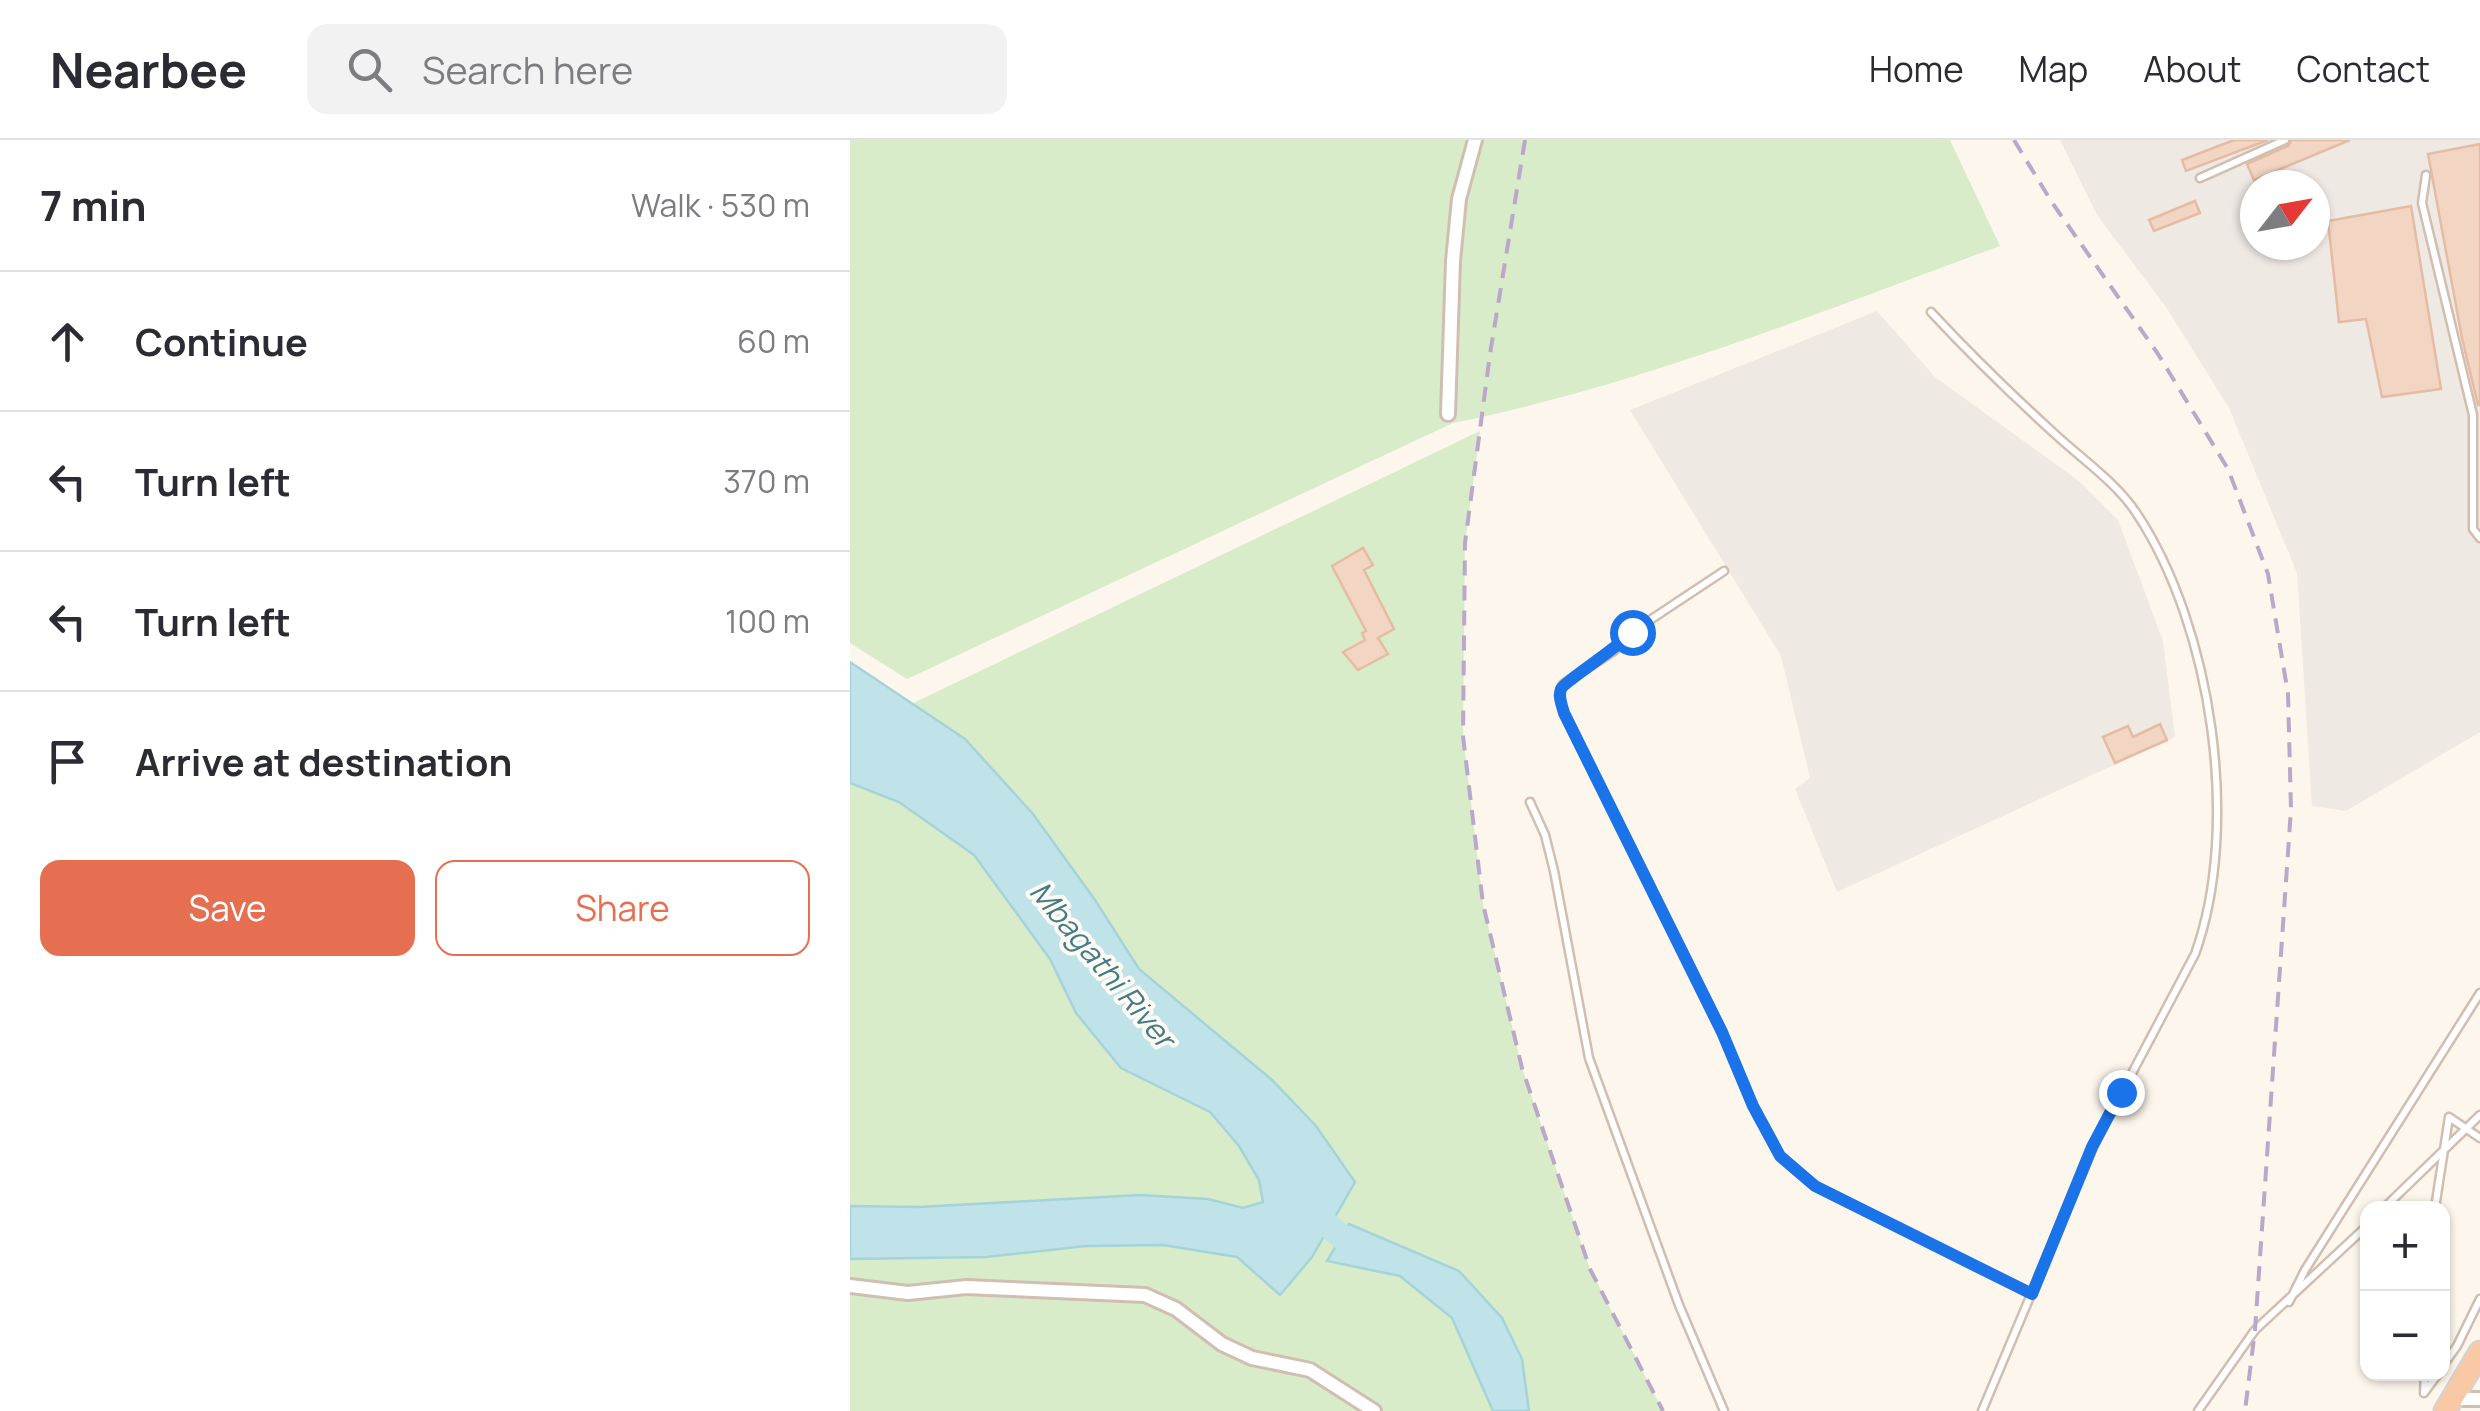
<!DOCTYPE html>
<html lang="en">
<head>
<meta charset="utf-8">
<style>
  :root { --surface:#fff; --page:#f2f2f3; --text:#2b2b33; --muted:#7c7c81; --line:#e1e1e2; --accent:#e76f51 }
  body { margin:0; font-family:Manrope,sans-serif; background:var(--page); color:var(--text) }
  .controls { position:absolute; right:30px; bottom:30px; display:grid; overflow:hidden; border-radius:20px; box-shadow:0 2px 8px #0004 }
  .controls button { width:90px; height:90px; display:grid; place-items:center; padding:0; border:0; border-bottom:2px solid var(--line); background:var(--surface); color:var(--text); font:50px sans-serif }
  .compass { position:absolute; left:1390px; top:30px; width:90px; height:90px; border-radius:50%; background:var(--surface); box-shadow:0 2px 8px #0004; rotate:59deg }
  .stop { position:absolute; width:30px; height:30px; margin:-22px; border:8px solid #1a73e8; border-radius:50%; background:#fff }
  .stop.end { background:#1a73e8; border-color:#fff; box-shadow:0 2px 10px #0008 }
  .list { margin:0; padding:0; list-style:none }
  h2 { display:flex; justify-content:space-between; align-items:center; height:130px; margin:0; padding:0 40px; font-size:42px }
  h2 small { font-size:32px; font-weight:400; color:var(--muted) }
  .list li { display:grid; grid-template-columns:65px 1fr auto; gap:30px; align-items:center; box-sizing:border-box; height:140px; padding:0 40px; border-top:2px solid var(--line) }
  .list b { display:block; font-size:38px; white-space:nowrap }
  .list em { font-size:32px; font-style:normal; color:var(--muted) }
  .actions { display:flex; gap:20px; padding:30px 40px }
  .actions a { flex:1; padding:22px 0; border:2px solid var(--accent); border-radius:20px; text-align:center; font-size:35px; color:var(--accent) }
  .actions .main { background:var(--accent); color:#fff }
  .icon { flex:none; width:55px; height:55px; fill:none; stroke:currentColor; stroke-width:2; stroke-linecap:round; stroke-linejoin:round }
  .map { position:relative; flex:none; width:1630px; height:1271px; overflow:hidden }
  header { display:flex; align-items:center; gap:60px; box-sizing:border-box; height:140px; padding:0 50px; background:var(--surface); border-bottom:2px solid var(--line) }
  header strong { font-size:48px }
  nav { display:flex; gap:55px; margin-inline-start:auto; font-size:35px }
  .search { width:700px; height:90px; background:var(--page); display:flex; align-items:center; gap:25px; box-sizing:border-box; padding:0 35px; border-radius:20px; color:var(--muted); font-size:38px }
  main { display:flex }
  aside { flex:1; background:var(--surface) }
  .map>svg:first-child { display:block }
  .industrial { fill:#efe9e4; fill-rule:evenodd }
  .green { fill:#d8ecc9 }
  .water { fill:#bfe3e8; stroke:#a5d3da; stroke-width:2.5 }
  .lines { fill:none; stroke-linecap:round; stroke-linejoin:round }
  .river { stroke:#bfe3e8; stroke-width:25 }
  .building { fill:#f3d5c3; stroke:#e6bba3; stroke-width:2.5 }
  .service-casing { stroke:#d1beb0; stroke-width:11 }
  .minor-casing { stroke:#d1beb0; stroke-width:18 }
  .trunk-casing { stroke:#dad1cd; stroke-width:25 }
  .service { stroke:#fff; stroke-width:6 }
  .minor { stroke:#fff; stroke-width:12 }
  .trunk { stroke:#f9c8a4; stroke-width:20 }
  .rail { stroke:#b9a8c9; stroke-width:4; stroke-dasharray:15 10; stroke-linecap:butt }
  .route { stroke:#1a73e8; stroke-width:12 }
  .labels { text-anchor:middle; stroke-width:8; stroke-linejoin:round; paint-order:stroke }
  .water-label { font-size:30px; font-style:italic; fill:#437c86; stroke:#fffaf3 }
</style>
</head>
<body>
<header>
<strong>Nearbee</strong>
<div class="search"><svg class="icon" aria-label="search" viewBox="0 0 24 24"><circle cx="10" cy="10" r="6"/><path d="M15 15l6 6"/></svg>Search here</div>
<nav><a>Home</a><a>Map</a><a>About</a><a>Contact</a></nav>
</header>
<main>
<aside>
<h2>7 min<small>Walk · 530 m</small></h2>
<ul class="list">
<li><svg class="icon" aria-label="ahead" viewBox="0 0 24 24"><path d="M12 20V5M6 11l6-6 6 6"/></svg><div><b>Continue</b></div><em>60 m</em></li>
<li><svg class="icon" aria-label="left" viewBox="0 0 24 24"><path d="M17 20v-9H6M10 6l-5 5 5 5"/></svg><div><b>Turn left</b></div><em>370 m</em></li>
<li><svg class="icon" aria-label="left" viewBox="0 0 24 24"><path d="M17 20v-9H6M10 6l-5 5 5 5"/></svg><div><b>Turn left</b></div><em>100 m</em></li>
<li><svg class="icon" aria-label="arrive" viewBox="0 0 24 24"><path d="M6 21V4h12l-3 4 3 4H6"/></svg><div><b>Arrive at destination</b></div></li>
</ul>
<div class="actions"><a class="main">Save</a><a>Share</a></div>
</aside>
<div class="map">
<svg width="1630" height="1271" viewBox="0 0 1630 1271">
  <rect width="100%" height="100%" fill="#fdf6ec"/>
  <path class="industrial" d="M1210,0H1630V592L1496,671L1462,666L1447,433L1379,268L1316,167L1247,75ZM1405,45H1465V105H1405Z
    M1027,171L1085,237L1229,341L1268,380L1313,501L1325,597L987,752L945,649L960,638L931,516L780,270Z"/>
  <path class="green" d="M0,0H1100L1150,106C970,172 791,245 603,283L57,539L0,503Z
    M630,291L615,403L613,596L633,764L672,928L740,1129L813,1271H0V590L53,568Z"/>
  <path class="water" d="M0,522L115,599L183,674L245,760L289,829L422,940L466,986L505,1042L462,1117L430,1155L387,1117L313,1105L236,1106L136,1117L0,1119V1066L69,1067L290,1055L358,1059L393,1068L413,1062L409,1040L389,1006L360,972L271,928L226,873L200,819L124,715L49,662L0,643Z
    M499,1084L609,1131L652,1178L672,1219L679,1271H643L602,1178L550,1136L477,1121Z"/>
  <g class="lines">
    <path class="river" d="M456,1066L501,1105L521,1111"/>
  </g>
  <path class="building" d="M1384,0H1418L1336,31L1332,20Z
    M1442,0H1500L1404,40L1397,24L1438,6Z
    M1630,4V265H1628L1612,198L1578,14Z
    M1345,61L1350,73L1304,91L1299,80Z
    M1561,66L1591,249L1532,257L1516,179L1489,182L1478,81Z
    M513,408L523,425L514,430L544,489L528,498L538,514L508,530L493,512L515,500L512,493L516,491L482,426Z
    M1310,584L1317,600L1265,623L1253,597L1278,586L1283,597Z"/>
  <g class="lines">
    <g class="service-casing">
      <path id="service" d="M1576,35L1572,63L1623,275V389L1630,398
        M1350,38L1435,0
        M1081,172C1121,215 1162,255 1206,295C1233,320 1267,343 1287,374C1362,487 1391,687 1345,814L1243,1007L1132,1271
        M874,431L782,492L764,511L713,544L709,555L714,573L872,892L903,966L930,1016L965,1046L1182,1154
        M680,662L695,695L704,731L739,918L829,1165L874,1271
        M1534,1068L1630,975
        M1585,1068L1599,977L1630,998
        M1439,1162L1455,1130L1630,853
        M1592,1227L1607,1206L1630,1159
        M1575,1234L1574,1253L1588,1234
        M1348,1271L1405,1190L1518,1085"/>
    </g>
    <g class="minor-casing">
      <path id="minor" d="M598,274L603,121L609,59L625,0
        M0,1146L58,1153L116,1147L295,1155L326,1169L372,1204L402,1218L460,1230L524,1271
        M1613,1259H1630"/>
    </g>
    <g class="trunk-casing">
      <path id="trunk" d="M1595,1271L1630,1212"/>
    </g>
    <use href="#service" class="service"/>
    <use href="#minor" class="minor"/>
    <use href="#trunk" class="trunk"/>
    <path class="rail" d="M675,0L640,214L615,403L613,596L633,764L672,928L740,1129L813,1271
      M1164,0L1201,61L1308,214L1378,329L1418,434L1438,554L1441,669L1405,1190L1395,1271"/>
  </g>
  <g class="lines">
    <path class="route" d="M782,492C769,507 714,542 711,549C708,557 712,565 714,573L872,892L903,966L930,1016L965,1046L1182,1154L1242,1007L1271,952"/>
  </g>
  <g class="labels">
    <g class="water-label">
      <text transform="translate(252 825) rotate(50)" y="10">Mbagathi River</text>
    </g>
  </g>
</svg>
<div class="controls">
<button>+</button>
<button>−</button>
</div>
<svg class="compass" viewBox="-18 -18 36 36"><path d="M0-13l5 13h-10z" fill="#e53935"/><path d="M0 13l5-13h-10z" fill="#7c7c81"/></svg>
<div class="stop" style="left:782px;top:492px"></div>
<div class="stop end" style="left:1271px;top:952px"></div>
</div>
</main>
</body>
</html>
